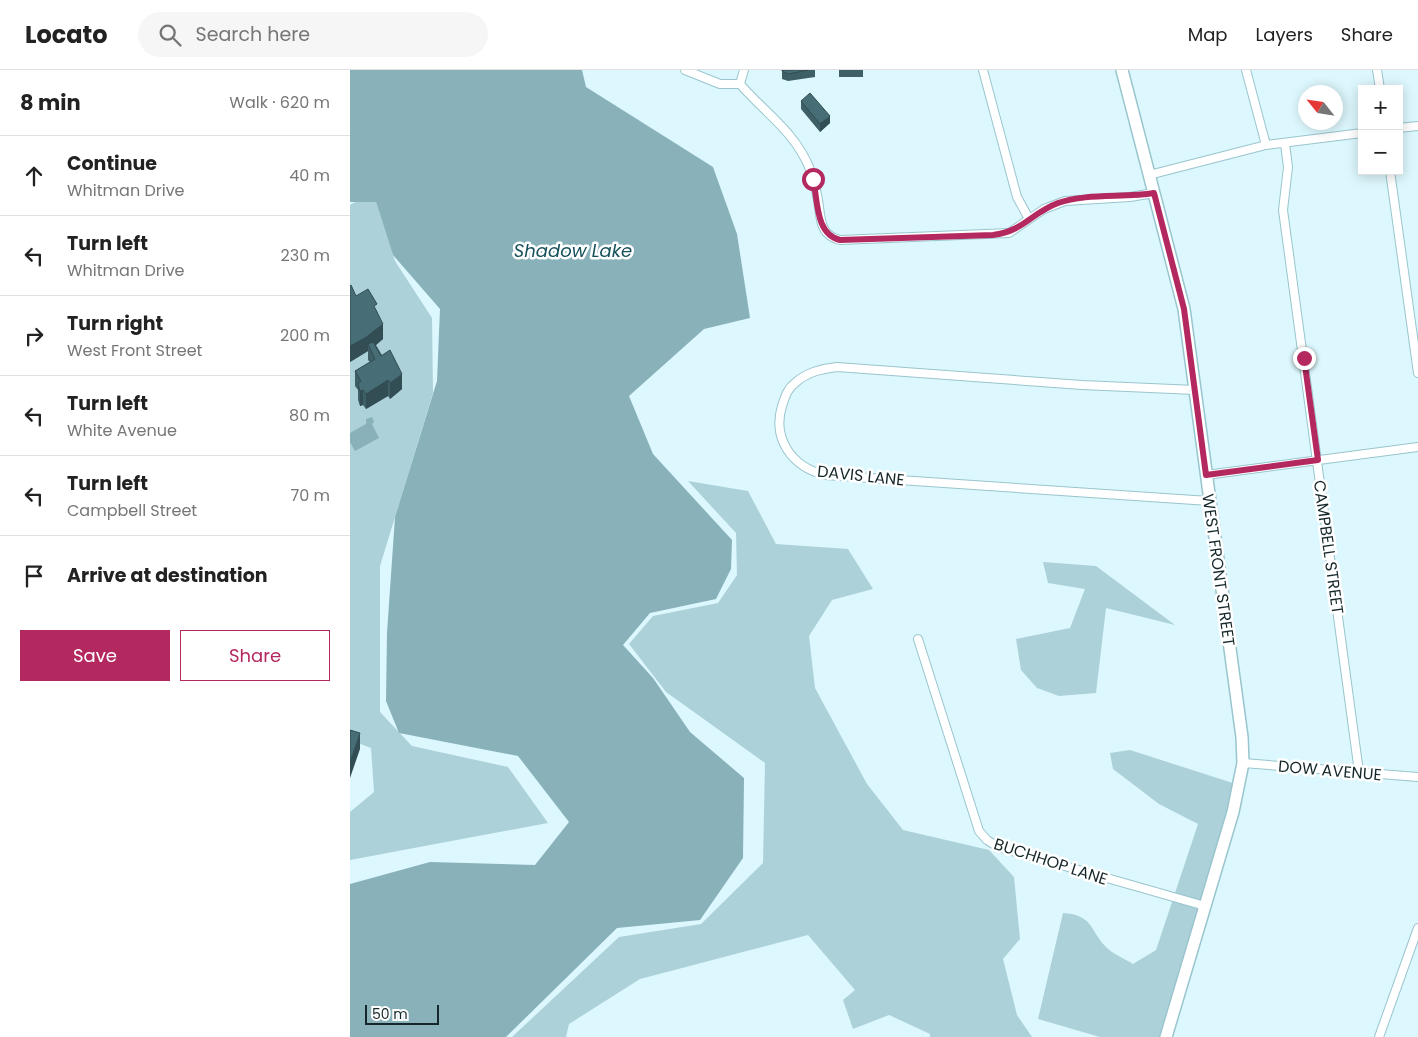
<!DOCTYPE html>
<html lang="en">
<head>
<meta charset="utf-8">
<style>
  :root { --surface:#fff; --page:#f6f6f6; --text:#222; --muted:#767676; --line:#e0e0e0; --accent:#b42860 }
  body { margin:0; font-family:Poppins,sans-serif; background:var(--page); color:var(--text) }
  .controls { position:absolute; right:15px; top:15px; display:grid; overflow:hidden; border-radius:0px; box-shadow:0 2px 12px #0003 }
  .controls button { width:45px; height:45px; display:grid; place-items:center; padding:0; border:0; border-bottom:1px solid var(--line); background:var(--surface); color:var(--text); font:25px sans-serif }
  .compass { position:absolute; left:948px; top:15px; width:45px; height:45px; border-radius:50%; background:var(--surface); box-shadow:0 2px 12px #0003; rotate:300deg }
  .scale { position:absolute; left:15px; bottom:12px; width:74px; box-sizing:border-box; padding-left:5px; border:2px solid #15272a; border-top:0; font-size:14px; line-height:18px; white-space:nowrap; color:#15272a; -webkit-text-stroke:4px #fff; paint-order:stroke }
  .stop { position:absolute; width:15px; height:15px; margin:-11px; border:4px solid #b42860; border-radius:50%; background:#fff }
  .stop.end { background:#b42860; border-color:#fff; box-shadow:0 1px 5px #0008 }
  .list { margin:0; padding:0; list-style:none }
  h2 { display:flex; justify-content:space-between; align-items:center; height:65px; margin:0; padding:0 20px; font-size:21px }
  h2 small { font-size:16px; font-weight:400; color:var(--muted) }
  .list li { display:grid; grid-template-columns:32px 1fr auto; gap:15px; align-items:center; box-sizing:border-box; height:80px; padding:0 20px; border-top:1px solid var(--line) }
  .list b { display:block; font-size:19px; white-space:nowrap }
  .list p { margin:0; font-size:16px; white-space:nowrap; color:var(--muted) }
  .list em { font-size:16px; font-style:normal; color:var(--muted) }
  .actions { display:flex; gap:10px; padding:15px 20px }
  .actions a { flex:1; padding:11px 0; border:1px solid var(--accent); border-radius:0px; text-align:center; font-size:18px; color:var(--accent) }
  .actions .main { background:var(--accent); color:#fff }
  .icon { flex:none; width:28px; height:28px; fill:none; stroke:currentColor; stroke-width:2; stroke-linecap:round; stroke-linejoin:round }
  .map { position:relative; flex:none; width:1068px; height:967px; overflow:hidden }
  header { display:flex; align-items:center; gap:30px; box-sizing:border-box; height:70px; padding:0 25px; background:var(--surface); border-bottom:1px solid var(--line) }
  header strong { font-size:24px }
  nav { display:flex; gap:28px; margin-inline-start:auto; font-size:18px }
  .search { width:350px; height:45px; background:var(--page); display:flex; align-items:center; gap:12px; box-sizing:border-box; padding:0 18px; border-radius:28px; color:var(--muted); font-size:19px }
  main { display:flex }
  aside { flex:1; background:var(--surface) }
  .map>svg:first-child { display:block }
  .green { fill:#add1d9 }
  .water { fill:#88b1ba }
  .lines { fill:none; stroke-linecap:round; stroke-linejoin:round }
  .street-casing { stroke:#99c5ce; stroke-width:10 }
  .secondary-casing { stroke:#99c5ce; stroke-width:14 }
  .street { stroke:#fff; stroke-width:8 }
  .secondary { stroke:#fff; stroke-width:11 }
  .wall { fill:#3d5f65 }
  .shaded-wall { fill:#324d53 }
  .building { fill:#476e76; stroke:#324d53 }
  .route { stroke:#b42860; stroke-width:6 }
  .labels { text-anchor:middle; stroke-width:5; stroke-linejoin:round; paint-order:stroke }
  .street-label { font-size:16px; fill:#15272a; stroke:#fff }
  .water-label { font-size:18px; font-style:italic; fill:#16515b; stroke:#fff }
</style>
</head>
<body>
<header>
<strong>Locato</strong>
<div class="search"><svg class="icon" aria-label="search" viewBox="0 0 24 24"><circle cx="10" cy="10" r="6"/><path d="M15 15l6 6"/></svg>Search here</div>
<nav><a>Map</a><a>Layers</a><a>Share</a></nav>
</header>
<main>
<aside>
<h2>8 min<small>Walk · 620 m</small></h2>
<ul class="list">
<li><svg class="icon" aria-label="ahead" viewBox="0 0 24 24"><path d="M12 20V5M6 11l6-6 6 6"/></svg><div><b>Continue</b><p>Whitman Drive</p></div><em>40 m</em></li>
<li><svg class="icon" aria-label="left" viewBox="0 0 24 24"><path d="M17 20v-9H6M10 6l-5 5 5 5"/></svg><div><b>Turn left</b><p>Whitman Drive</p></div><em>230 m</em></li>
<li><svg class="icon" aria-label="right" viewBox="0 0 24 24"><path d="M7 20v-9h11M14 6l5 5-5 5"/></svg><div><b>Turn right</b><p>West Front Street</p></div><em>200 m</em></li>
<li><svg class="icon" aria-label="left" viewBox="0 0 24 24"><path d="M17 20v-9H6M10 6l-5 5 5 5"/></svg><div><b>Turn left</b><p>White Avenue</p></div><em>80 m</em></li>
<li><svg class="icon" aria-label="left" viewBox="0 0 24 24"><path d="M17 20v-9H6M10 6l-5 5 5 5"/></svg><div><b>Turn left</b><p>Campbell Street</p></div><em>70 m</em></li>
<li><svg class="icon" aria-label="arrive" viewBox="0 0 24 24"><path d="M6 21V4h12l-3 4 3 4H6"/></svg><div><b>Arrive at destination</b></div></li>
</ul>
<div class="actions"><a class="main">Save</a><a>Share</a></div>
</aside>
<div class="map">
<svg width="1068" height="967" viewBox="0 0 1068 967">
  <rect width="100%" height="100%" fill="#dcf7fd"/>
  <path class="green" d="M7,131L26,132L45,191L82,248L83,323L30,496V642L62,676L158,697L198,753L0,790V742L24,722L21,678L0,670V135Z
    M338,411L398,421L426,474L498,479L523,519L482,530L459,566L465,618L517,714L553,760L639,780L664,807L670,869L653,889L667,945L682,967H580V964L539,945L503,959L493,930L505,920L458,865L290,909L219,954L216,967H162L269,867L351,854L413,793L415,693L316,622L279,574L303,546L368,533L387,505L386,463Z
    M693,492L746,496L825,555L756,538L746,623L709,626L687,618L671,600L666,569L720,558L735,519L698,513Z
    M780,680L889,715L816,967H750L688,949L713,843C743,845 739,859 756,877C763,884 775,889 783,894L806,880L848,754L809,734L763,699L760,683Z"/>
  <path class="water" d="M0,0H232L236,17L363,97L387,164L400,248L354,259L279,326L303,384L382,470L381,499L366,529L300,543L273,575L303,608L340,662L394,708L393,788L350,850L267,858L156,967H0V814L80,792L185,795L219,752L168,686L49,663L36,631L37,563L45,447L87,311L90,239L43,185L26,132H0Z
    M22,347L24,352L22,354L29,368L5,381L0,372V363L16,354V349Z"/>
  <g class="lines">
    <g class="street-casing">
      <path id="street" d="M335,0L370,14H390
        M633,0L667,127L679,149
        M896,0L916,75
        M1027,0L1030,19
        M390,14C414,42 444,61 459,97C463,107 466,119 468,130C471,148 469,165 490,170L659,163L694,139L715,131L780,127L804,123
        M390,14L394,0
        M1049,58L1068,56
        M935,74L938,97L933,140L1009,702
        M1040,101L1068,303
        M799,105L916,75L1012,63
        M845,320L732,315L487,297C471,299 457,302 445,313C437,319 435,327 432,336C422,369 442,397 475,405L859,431
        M856,405L1068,377
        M568,569L629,761L637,770L648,777L855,836
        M893,693L1068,707
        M1029,967L1068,858"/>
    </g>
    <g class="secondary-casing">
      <path id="secondary" d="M772,0L834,239L892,667L893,693L883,742L816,967"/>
    </g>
    <use href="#street" class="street"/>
    <use href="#secondary" class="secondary"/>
  </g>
  <path class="wall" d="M432,0H465V7L438,11L432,9Z
    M489,0H513V7H489Z
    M451,31L480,53L470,62L451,39Z
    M0,216L6,226L27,241L33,269L26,275L52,319L40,329L38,326L16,339L13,335L10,336L8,330V320L5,316V301L20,292L18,290V281L0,292Z"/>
  <path class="shaded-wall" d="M480,46V53L470,62V54Z
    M33,254V269L21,279L18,274V281L0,292V276Z
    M52,304V319L40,329V313Z
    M38,310V326L16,339V324Z
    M13,320V335L10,336V321Z
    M10,663V679L0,708V692Z"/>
  <path class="building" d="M432,0H458L438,4L432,1Z
    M460,23L480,46L470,54L451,31Z
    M1,215L6,226L18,219L27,234L24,236L33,254L15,268L0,276V216Z
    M23,272L31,286L40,280L52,304L40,313L38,310L16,324L13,320L10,321L8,314L11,311L5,301L25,289L18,274Z
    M0,660L10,663L0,692Z"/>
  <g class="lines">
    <path class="route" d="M463,109C468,130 465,164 490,170L643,165C674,161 681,143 708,133C736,123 774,128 804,123L834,239L856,405L968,390L954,288"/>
  </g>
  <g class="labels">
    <g class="street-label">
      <text transform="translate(511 405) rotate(6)" y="6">DAVIS LANE</text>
      <text transform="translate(979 477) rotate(82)" y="6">CAMPBELL STREET</text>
      <text transform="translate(869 500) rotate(82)" y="6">WEST FRONT STREET</text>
      <text transform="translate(980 700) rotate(5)" y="6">DOW AVENUE</text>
      <text transform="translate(701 791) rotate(18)" y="6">BUCHHOP LANE</text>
    </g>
    <g class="water-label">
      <text x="223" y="187">Shadow Lake</text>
    </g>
  </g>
</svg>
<div class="controls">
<button>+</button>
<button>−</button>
</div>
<svg class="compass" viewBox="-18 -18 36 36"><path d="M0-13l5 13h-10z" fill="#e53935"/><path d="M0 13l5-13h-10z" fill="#767676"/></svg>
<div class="scale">50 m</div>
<div class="stop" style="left:463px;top:109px"></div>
<div class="stop end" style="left:954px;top:288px"></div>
</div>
</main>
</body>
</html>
